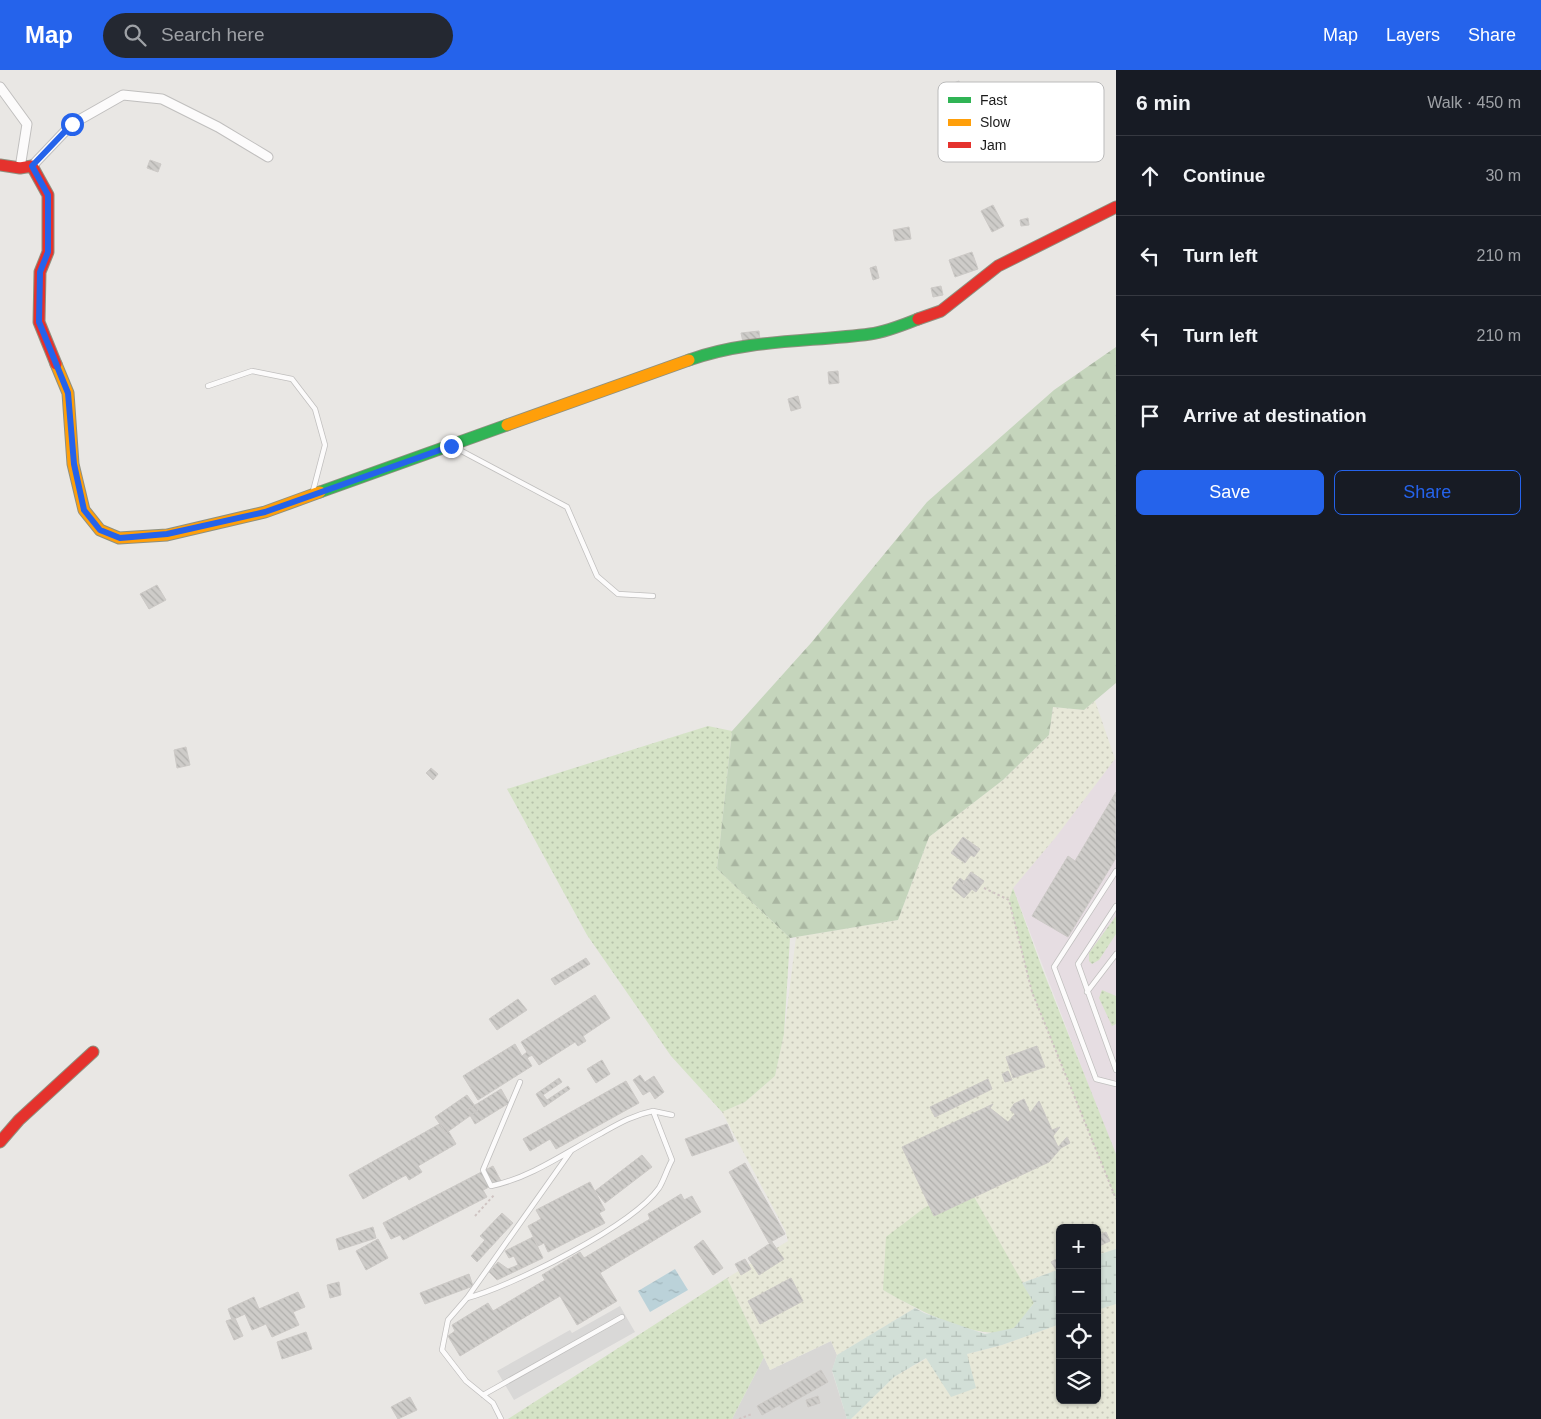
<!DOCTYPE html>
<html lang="en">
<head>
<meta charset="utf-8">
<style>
  :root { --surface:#171b24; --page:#242831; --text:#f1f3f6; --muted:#9ea1a6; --line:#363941; --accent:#2563eb }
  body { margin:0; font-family:Arial,sans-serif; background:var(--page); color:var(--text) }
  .controls { position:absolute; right:15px; bottom:15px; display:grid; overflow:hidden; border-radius:8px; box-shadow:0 1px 4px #0004 }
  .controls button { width:45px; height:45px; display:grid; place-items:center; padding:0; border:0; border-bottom:1px solid var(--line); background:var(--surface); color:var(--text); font:25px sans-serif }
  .stop { position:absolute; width:15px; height:15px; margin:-11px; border:4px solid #2563eb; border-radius:50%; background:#fff }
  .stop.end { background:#2563eb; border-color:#fff; box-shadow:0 1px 5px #0008 }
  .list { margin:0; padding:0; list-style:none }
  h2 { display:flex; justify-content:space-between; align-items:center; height:65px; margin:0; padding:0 20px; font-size:21px }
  h2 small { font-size:16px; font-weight:400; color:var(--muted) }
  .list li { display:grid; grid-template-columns:32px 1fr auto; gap:15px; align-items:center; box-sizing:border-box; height:80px; padding:0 20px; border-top:1px solid var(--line) }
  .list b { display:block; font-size:19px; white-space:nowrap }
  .list em { font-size:16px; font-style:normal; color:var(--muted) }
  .actions { display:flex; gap:10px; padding:15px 20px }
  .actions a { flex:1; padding:11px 0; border:1px solid var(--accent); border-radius:8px; text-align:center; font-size:18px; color:var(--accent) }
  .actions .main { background:var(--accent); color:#fff }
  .icon { flex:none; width:28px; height:28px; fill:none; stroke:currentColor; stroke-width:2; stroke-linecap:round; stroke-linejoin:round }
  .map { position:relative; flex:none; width:1116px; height:1349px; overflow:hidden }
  header { display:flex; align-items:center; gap:30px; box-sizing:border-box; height:70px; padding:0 25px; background:var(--accent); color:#fff }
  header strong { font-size:24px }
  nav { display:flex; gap:28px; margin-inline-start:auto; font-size:18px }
  .search { width:350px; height:45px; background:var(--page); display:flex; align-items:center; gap:12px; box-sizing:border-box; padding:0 18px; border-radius:28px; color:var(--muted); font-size:19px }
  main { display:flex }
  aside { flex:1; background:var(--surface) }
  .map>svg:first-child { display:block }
  .residential { fill:#d8d7d5 }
  .industrial { fill:#e6dde2 }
  .farmland { fill:url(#farmland-dots) }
  .grass { fill:url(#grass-dots) }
  .forest { fill:url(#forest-firs) }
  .wetland { fill:url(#wetland-marsh) }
  .parking { fill:#d9d8d7 }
  .water { fill:url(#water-ripples) }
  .building { fill:url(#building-back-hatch); stroke:#ccc9c6 }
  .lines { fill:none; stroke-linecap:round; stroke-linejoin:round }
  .lane-casing { stroke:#c0bfbe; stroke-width:6 }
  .street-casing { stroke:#c0bfbe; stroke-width:11 }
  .fast-casing { stroke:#8f907f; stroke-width:13 }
  .slow-casing { stroke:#8f907f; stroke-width:13 }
  .jam-casing { stroke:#8f907f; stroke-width:13 }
  .path { stroke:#cfc4c2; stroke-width:2; stroke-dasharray:2.5 2.5; stroke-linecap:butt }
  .lane { stroke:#fcfbfb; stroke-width:4.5 }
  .street { stroke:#fcfbfb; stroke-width:9 }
  .fast { stroke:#30b455; stroke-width:11 }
  .slow { stroke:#ff9f0a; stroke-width:11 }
  .jam { stroke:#e5322d; stroke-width:11 }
  .route { stroke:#2563eb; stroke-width:6 }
  .key { fill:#fff; stroke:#bbb; stroke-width:1 }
  .key-label { font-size:14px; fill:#1b1b1b }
</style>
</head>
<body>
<header>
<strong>Map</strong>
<div class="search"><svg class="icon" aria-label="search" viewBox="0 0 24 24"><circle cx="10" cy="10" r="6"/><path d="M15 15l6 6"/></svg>Search here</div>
<nav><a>Map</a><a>Layers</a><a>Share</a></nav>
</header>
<main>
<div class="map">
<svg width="1116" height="1349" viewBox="0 0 1116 1349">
  <defs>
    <pattern id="farmland-dots" width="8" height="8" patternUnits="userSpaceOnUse" patternTransform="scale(1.25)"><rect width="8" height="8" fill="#e7e8d8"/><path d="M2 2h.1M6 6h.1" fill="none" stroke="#c6c6b9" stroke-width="1.8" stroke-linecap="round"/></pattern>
    <pattern id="grass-dots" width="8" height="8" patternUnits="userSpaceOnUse" patternTransform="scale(1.25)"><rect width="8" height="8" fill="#d5e3c6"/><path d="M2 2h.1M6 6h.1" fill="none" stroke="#b6c2aa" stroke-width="1.8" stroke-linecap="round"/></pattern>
    <pattern id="forest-firs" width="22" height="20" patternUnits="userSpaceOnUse" patternTransform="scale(1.25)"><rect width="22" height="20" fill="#c5d5bc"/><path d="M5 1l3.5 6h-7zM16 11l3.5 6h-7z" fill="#a9b6a1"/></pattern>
    <pattern id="wetland-marsh" width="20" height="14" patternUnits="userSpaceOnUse" patternTransform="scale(1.25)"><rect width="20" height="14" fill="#d2dfd7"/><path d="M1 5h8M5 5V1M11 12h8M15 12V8" fill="none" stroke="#b4bfb8"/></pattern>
    <pattern id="water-ripples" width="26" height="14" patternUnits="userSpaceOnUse" patternTransform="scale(1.25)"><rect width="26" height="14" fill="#bbd2d9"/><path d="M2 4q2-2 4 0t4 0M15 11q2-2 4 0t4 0" fill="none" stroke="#a0b4ba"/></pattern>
    <pattern id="building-back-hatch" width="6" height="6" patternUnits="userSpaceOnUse" patternTransform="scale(1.25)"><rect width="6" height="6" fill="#ceccc9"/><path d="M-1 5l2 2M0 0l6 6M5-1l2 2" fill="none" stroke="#b0afac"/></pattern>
  </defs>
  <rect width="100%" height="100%" fill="#e9e7e4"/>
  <path class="residential" d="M831,1271L837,1285L832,1301L847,1349H732L764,1287L770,1300Z"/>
  <path class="industrial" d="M1115,689L1116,690V1087L1013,818Z"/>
  <path class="farmland" d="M1095,631L1115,689L1055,768L1013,818L1009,830L1032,922L1114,1122L1116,1129V1179L1097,1185V1158H1060V1199L1022,1213L968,1116L883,1220L915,1238L837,1285L831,1271L770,1300L727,1208L788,1171L785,1160L722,1042L745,1032L775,1006L784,964L796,867L898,850L929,767L1003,710L1049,665L1053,637L1084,640Z
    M1116,1233V1349H851L894,1307L927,1288L951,1326L967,1284L1002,1275L1060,1254V1330H1097V1240Z"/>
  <path class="grass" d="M708,656L732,661L717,799L790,868L784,964L775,1006L745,1032L722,1042L671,986L587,865L507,719Z
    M1013,818L1042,898L1116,1084V1129L1032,922L1009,830Z
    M1116,846V864L1099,890L1092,894L1089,891V883Z
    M1102,920L1116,926V954L1112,956L1099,928Z
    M968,1116L1034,1233C1028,1240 1022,1252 1015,1257C986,1278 909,1235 883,1220L886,1167L924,1138Z
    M727,1208L764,1287L732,1349H508Z"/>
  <path class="forest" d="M1116,277V613L1084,640L1053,637L1049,665L1003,710L929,767L898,850L790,868L717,799L732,661L811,573L927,432L1054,320Z"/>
  <path class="wetland" d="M1116,1179V1234L1097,1240V1185Z
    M1060,1199V1254L1002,1275L967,1284L976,1318L951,1327L926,1288L894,1307L851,1349H847L832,1300L837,1285L915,1238L924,1243L985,1264L1014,1258L1034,1233L1022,1213Z"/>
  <path class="parking" d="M620,1236L635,1262L514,1330L497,1301L570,1260L572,1263Z"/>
  <path class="water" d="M675,1199L688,1220L650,1242L638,1221Z"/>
  <path class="building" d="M959,11L962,21L947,27L943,17Z
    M150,90L161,94L158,102L147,98Z
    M993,135L1004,156L992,162L981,141Z
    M1028,148L1029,155L1021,156L1020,150Z
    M909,157L911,169L895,171L893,160Z
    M972,182L978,199L955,207L949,190Z
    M876,196L879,208L873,210L870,198Z
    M941,216L943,225L933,227L931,218Z
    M759,261L760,270L743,272L741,263Z
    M838,301L839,313L829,314L828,302Z
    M798,326L801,338L791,341L788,329Z
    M157,515L166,530L149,539L140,524Z
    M186,677L190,695L177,698L174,680Z
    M431,698L438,704L433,710L426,703Z
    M1116,722V788L1068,867L1032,846L1068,786L1075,791Z
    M963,767L980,779L974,787L971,785L965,793L951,783Z
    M971,802L984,811L976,822L963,813Z
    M960,808L973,818L964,828L952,818Z
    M586,888L590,894L555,915L551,909Z
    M595,925L610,948L583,966L586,971L578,976L575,972L539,995L532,985L527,988L532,996L478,1030L463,1006L515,974L522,986L527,982L521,972Z
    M518,929L527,940L497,960L489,949Z
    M1037,976L1045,997L1013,1008L1006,987Z
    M602,990L610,1004L596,1013L587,999Z
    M1008,1001L1012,1010L1005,1012L1002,1004Z
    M640,1005L645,1012L654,1006L664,1022L655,1029L650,1021L643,1025L633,1010Z
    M559,1008L562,1012L543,1025L547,1030L568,1016L570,1019L544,1037L536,1024Z
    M988,1009L992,1019L935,1047L930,1037Z
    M626,1011L639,1033L556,1079L550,1069L530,1081L523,1069Z
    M501,1019L509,1033L475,1054L467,1040Z
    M467,1025L478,1040L446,1063L435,1047Z
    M1024,1029L1030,1043L1039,1031L1052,1060L1060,1057L1053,1066L1058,1077L1067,1067L1070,1073L1061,1078L1049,1092L934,1146L902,1077L993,1034L990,1038L1008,1052L1015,1044L1010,1040L1014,1034Z
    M443,1052L456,1074L418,1096L422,1102L409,1110L406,1105L363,1129L349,1105Z
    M727,1054L734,1071L692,1086L685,1069Z
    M642,1085L652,1097L605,1133L595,1121Z
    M745,1093L785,1164L769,1173L729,1102Z
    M493,1096L501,1111L483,1120L487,1127L403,1170L400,1165L391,1169L383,1153Z
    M590,1112L605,1140L599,1143L605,1153L548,1182L544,1173L538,1176L528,1156L541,1149L536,1140Z
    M681,1124L684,1130L692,1126L701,1142L600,1203L617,1231L577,1255L560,1226L460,1286L448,1266L455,1261L452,1255L488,1233L493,1241L545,1210L542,1205L580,1182L584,1188L650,1149L648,1144Z
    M502,1143L513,1153L477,1192L471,1186L485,1170L480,1166Z
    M373,1157L376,1168L339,1180L336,1169Z
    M1106,1162L1110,1171L1097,1177V1166Z
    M533,1167L543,1188L520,1199L514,1186L509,1188L505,1181Z
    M378,1169L388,1188L366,1200L356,1181Z
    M703,1170L723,1198L713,1205L694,1177Z
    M772,1172L784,1189L759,1205L748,1188Z
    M1060,1187V1206L1051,1192Z
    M745,1189L751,1199L741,1205L735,1194Z
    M498,1192L508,1199L518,1195L520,1199L497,1210L489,1202Z
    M469,1204L473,1216L425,1234L420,1223Z
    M791,1208L803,1231L760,1254L748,1231Z
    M339,1212L341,1225L330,1228L327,1215Z
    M298,1222L305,1237L293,1242L299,1255L272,1267L266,1254L252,1260L245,1244L232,1250L228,1239L254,1227L259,1239Z
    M235,1248L243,1266L234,1270L226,1251Z
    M306,1262L312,1279L282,1289L277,1272Z
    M821,1300L828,1312L782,1338L780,1335L762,1345L757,1336Z
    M818,1326L820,1333L808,1337L806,1330Z
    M410,1327L417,1340L398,1349L391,1337Z"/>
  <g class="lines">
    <g class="lane-casing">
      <path id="lane" d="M208,316L252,301L292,309L315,339L325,375L313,421
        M454,377L567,437L597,506L618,524L653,526
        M1116,801L1054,897L1096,1009L1116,1014
        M1116,836L1078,894L1116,1000
        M1087,922L1116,884
        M653,1041L672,1045
        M467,1228C513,1216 632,1156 659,1118C664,1110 667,1099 672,1090L653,1041C633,1045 618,1054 600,1064C565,1083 530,1108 491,1116L483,1100L520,1012
        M483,1325L622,1247
        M501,1349L493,1333L466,1311L442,1280L448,1250L467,1228L571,1081"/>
    </g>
    <g class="street-casing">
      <path id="street" d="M0,17L27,54L20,98
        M32,96L72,54L123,25L162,29L218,57L268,87"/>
    </g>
    <g class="fast-casing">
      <path id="fast" d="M689,290C747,269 810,272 870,264C886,262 903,255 918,249
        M320,422L507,355"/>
    </g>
    <g class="slow-casing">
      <path id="slow" d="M56,294L68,323L73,394L84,440L100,460L119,468L167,465L265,442L320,422
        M507,355L689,290"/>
    </g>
    <g class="jam-casing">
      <path id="jam" d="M0,95L20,98L32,96L48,125V182L40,202L39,252L56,294
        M918,249L941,241L998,196L1116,137
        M0,1072L19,1050L93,982"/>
    </g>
    <path class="path" d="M984,818L1009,830L1032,922L1116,1129
      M475,1146L495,1124
      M739,1349L752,1344"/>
    <use href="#lane" class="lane"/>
    <use href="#street" class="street"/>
    <use href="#fast" class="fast"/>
    <use href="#slow" class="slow"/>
    <use href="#jam" class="jam"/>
  </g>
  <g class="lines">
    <path class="route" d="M72,54L32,96L48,125V182L40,202L39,252L68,323L74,394L84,440L100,460L120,468L167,464L265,442L451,376"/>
  </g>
  <rect x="938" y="12" width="166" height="80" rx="8" class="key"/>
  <rect x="948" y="27" width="23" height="6" fill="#30b455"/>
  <rect x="948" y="49" width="23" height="7" fill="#ff9f0a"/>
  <rect x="948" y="72" width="23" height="6" fill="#e5322d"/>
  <g class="key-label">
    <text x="980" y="35">Fast</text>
    <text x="980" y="57">Slow</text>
    <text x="980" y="80">Jam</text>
  </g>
</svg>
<div class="controls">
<button>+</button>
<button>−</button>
<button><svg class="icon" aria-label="locate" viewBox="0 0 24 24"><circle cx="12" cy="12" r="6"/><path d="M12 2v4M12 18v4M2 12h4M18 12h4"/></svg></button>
<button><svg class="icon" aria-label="layers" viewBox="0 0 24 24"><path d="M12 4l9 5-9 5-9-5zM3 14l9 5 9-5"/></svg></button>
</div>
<div class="stop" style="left:72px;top:54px"></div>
<div class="stop end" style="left:451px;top:376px"></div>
</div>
<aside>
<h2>6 min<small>Walk · 450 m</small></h2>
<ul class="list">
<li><svg class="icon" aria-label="ahead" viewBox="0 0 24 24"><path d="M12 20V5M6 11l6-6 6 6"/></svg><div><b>Continue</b></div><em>30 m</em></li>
<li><svg class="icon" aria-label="left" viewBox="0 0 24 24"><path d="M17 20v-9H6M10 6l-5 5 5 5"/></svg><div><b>Turn left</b></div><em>210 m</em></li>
<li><svg class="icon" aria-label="left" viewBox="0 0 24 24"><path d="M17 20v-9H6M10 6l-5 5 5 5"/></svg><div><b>Turn left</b></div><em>210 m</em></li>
<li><svg class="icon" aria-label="arrive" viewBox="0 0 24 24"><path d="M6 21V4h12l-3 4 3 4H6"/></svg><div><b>Arrive at destination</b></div></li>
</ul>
<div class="actions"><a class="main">Save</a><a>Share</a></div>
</aside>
</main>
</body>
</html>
